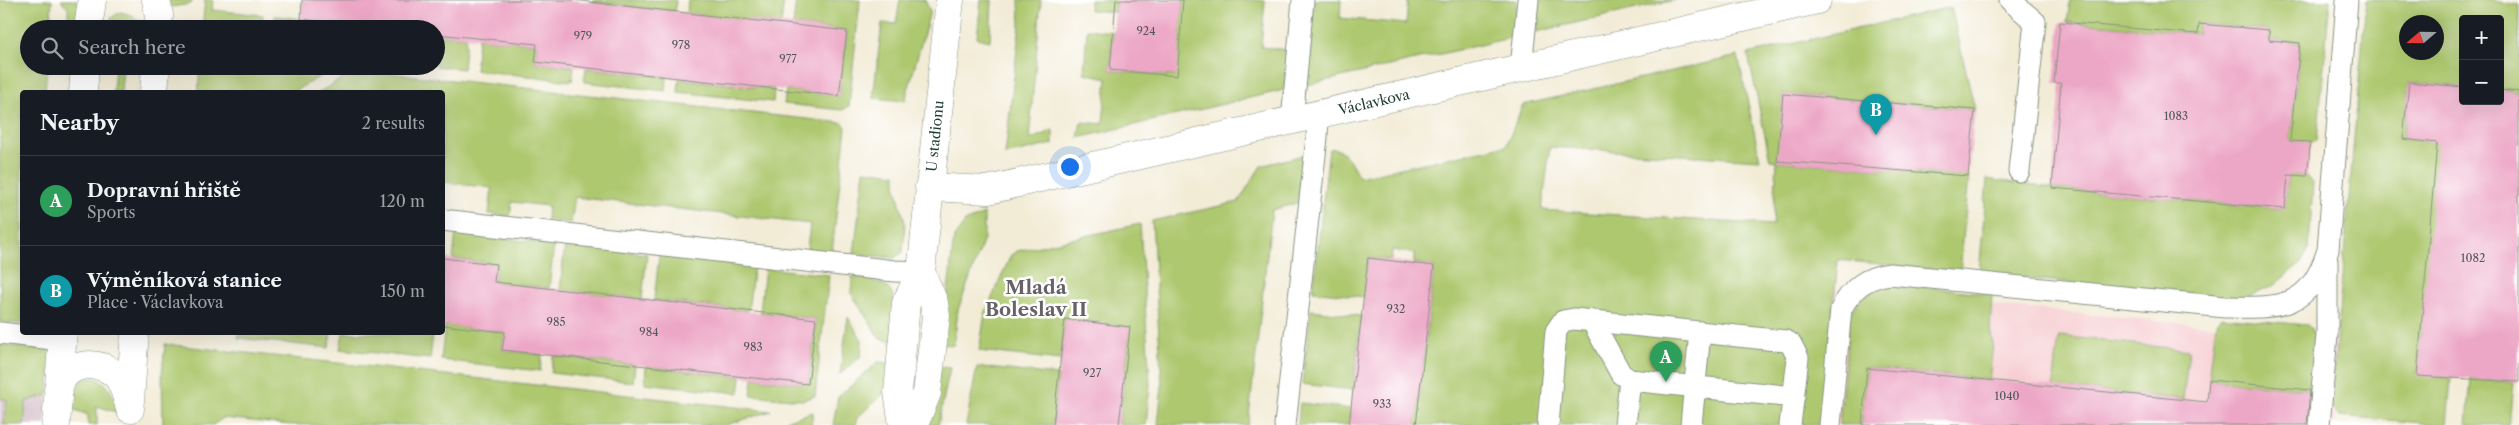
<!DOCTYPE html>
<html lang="en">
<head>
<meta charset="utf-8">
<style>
  :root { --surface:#171b24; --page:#20242c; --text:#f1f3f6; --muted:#9ea1a6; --line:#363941; --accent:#1f6fb2 }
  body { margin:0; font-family:"Libre Caslon Text",serif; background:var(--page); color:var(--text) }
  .controls { position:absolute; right:15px; top:15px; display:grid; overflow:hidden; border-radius:5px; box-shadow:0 5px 20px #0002 }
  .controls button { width:45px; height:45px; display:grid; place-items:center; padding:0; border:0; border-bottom:1px solid var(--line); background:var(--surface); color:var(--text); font:25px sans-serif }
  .compass { position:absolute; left:2399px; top:15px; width:45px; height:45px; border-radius:50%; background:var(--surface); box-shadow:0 5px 20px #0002; rotate:250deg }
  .you { position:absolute; left:1069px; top:166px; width:18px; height:18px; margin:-12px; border:4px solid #fff; border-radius:50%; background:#1a73e8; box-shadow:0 0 0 8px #1a73e833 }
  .badge { display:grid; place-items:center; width:32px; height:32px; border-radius:50%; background:var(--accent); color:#fff; font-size:16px; font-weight:700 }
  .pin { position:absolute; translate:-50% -41px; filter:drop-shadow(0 1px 2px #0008) }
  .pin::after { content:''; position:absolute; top:26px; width:18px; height:15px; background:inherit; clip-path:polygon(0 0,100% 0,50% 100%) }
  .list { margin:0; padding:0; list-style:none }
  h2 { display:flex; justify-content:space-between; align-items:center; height:65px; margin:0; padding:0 20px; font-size:21px }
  h2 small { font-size:16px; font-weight:400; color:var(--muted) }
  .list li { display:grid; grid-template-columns:32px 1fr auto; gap:15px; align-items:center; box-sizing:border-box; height:90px; padding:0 20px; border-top:1px solid var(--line) }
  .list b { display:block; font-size:19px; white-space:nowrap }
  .list p { margin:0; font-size:16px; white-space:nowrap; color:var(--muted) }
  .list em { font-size:16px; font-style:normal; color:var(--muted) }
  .icon { flex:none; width:28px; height:28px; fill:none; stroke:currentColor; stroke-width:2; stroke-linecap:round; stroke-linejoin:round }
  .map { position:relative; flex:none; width:2519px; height:425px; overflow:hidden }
  .search { position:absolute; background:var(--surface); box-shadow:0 5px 20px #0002; left:20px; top:20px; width:425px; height:55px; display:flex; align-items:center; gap:12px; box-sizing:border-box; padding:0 18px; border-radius:28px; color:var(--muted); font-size:19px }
  .panel { position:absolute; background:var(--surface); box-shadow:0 5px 20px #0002; left:20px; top:90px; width:425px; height:245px; border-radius:5px }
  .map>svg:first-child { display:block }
  .built { fill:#f7cfd2 }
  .industrial { fill:#d2bdc6 }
  .green { fill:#adc86e; stroke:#668251; fill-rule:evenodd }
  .building { fill:#eda7c6 }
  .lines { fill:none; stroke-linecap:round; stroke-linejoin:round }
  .lane-casing { stroke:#889484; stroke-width:23 }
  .street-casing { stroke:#889484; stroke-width:29 }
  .lane { stroke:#fff; stroke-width:21 }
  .street { stroke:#fff; stroke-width:28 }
  .labels { text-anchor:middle; stroke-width:5; stroke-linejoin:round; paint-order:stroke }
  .number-label { font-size:11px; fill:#525858 }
  .street-label { font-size:14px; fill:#1f3d34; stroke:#fff }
  .district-label { font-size:19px; font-weight:bold; fill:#676267; stroke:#fff }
</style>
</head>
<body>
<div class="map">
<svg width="2519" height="425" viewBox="0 0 2519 425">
  <rect width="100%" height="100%" fill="#fff"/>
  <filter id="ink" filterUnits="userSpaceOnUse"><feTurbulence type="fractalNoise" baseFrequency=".02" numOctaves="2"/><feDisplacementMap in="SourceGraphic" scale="10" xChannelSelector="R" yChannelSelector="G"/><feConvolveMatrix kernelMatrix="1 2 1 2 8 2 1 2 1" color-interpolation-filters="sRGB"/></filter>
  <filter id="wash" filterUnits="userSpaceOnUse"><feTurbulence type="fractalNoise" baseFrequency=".0096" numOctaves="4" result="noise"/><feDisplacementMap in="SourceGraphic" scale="20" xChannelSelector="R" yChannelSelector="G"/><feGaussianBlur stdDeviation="1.12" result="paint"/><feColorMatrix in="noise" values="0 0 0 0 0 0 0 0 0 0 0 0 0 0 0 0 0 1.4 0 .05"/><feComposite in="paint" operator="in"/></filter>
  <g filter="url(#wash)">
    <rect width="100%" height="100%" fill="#f2ebd5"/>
    <path class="built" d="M1827,290L2342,338L2334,425H1811Z"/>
    <path class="industrial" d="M0,345L52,350L45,425H0Z"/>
    <path class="green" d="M0,0H52L50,29H29V66H47L45,92H22V324L0,322Z
      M61,0H77L80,7L77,29H68V8Z
      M169,0H192L191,4L171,7Z
      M205,0H213L212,10L263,15L261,29H202Z
      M593,0H676L675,11L593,2Z
      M688,0H784L781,24L687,13Z
      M796,0H860L849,106L843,110L784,104L786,90L839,96L847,31L793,25Z
      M900,0H925L930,12L905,101L873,98L882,23L896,24Z
      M981,0H992L990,41L977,38Z
      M1019,0H1041L1029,140L1053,130V144L1005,155L1020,24Z
      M1090,0H1116L1115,12L1089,10Z
      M1183,0H1265L1261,47L1288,50L1284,90L1078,138L1081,122L1103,124L1107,78L1084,73L1087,29L1113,32L1110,70L1176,76Z
      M1314,0H1341L1340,18L1406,24L1408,0H1517L1514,37L1307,85Z
      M1539,0H1675L1536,32Z
      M2070,0H2330L2317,140L2312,143L2290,141L2300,43L2269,40V30L2199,24L2198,34L2067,22Z
      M2366,0H2488L2519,5V92L2500,90V19H2463V87L2409,82L2403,139L2440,143L2417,375L2451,378L2447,425L2339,416L2331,405ZM2406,22H2436V52H2406Z
      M1951,7L1975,110L1783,94L1778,161L1969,176L1960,272L1838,260L1821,425H1416L1434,266L1414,263V253L1392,250L1391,260L1368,258L1364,297L1313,291L1329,149C1345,146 1352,165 1359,177L1499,147L1506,146L1523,105L1738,56L1760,160L1550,147L1542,210L1773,225L1777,161L1770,160L1748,54Z
      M120,12L128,14L148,24V29H108L111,18Z
      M275,16L366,26V29H273Z
      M436,34L466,37L463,69L436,66Z
      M478,38L537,44L535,62L574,67L572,81L475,70Z
      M115,66H123L121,92H113Z
      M200,66H321L328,67L329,71L293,92H198Z
      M586,68L667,77L666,91L584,82Z
      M361,70L843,123L846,127L832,252L807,249L810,224L575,197L571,223L547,220L548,206L512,202L510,216L489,214L492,188L443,182L442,92H319L352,73Z
      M679,79L774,89L773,102L678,92Z
      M1303,155L1297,203L1272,210L1248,425H1158L1162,386L1152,221L1238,202L1261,166Z
      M864,170L896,174V188L905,223L903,252L894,258L854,254Z
      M2288,175L2307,176L2313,182L2309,248L2302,262L2273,286L2241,299L1979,274L1987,179L2052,188L2285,209Z
      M984,214V239L958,310L954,345L942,344L954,237L965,222Z
      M1140,224L1150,384L1146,425H1119L1130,327L1065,319L1060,360L979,351L985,313L1011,255L1017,251Z
      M456,233L554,244L549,288L494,282L496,264L453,259Z
      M565,245L647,254L642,299L560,290Z
      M659,256L754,266L748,311L654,300Z
      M765,268L829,275L815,396L802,400L751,395L753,378L808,384L816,319L760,312Z
      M852,277C902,283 896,297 894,341L880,339L851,293Z
      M1892,283L1992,294L1990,330L1993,344L1989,380L1867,368L1862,425H1839L1850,314C1859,296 1872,287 1892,283Z
      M1311,310L1361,316L1353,390L1302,384Z
      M848,317L862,340L861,356L840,374Z
      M2221,317L2307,325C2322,334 2314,374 2313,390L2209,380L2216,323Z
      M445,325L505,332L502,350L542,355L540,371L441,360Z
      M239,333V332L331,333L329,348L238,338Z
      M343,333H433L430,359L340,349Z
      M2059,336L2189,350L2183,399L2053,387Z
      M165,344L771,411L726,425H290L223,418L213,425H163L162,373Z
      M0,345L52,350L48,395L26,401L24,425H4L7,400L0,398Z
      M553,356L635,365L633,382L551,373Z
      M878,362L892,363L887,390L857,418L856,425H833L838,397Z
      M646,366L741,377L739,393L645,383Z
      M940,367L950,368L938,425H929Z
      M977,367L1058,375L1053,425H966Z
      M94,378C112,383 113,398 119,413L97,406V425H88V415L67,407C71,389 74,379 94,378Z
      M2471,379L2513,382L2509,425H2467Z
      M1300,403L1351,409L1349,425H1298Z
      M813,412L811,425H772Z"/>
    <g id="blocks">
      <path class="building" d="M302,0H572L847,31L839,96L535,62L537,44L436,34V29H392L301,19Z
        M1116,0H1183L1177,76L1110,70Z
        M2060,22L2198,34L2199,24L2269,30V40L2300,43L2290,141L2310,142L2309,159L2307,176L2288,175L2285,209L2052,188L2061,83H2054Z
        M2409,82L2463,87V101H2500V90L2519,92V382L2417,376L2437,143L2403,139Z
        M1783,94L1975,110L1968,176L1777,161Z
        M442,258L496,264L494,282L816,319L808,384L502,350L505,332L442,325Z
        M1368,258L1434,266L1416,425H1349Z
        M1065,319L1130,327L1119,425H1053Z
        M1867,368L2207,402L2209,380L2310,390L2307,425H1862Z"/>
    </g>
  </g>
  <g filter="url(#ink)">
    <use href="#blocks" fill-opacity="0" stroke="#889484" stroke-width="1"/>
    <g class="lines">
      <g class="lane-casing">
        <path id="lane" d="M2010,0L2035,22L2019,171
          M1521,68L1528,0
          M1292,121L1303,0
          M442,220L895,271L921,272
          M1592,321L1621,374L1630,380L1794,397
          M0,333L53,339
          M1285,425L1317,137L1318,115
          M1548,425L1556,331L1563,321L1574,319L1786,341L1791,344L1798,358L1790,425
          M1625,425L1630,380
          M1691,425L1700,332
          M1830,425L1841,309C1852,288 1866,277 1890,274L2225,307C2280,308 2309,310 2328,250L2347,0
          M2319,425L2327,335V261"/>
      </g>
      <g class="street-casing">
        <path id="street" d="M156,0L159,15L158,29
          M88,29L92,0
          M83,92L85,66
          M154,92L156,66
          M929,187L988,190L1817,0
          M58,390C60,386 61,380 64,376C78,360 107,362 119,379C125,387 127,399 130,409
          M130,401L135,332
          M56,425L63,332
          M903,425L898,392L906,303L921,272L950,0
          M914,425L927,393L936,316L934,303L921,272"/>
      </g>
      <use href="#lane" class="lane"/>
      <use href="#street" class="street"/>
    </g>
  </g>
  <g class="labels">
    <g class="number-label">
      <text x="1146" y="35">924</text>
      <text x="583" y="40">979</text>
      <text x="681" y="49">978</text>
      <text x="788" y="63">977</text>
      <text x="2176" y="120">1083</text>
      <text x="2473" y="262">1082</text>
      <text x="1396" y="313">932</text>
      <text x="556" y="326">985</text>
      <text x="649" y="336">984</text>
      <text x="753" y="351">983</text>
      <text x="1092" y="377">927</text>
      <text x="2007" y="400">1040</text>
      <text x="1382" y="408">933</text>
    </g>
    <g class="street-label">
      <text transform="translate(1374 102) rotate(-13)" y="5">Václavkova</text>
      <text transform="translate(935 136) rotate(-84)" y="5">U stadionu</text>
    </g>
    <g class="district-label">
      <text x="1036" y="294">Mladá<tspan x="1036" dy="22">Boleslav II</tspan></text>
    </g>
  </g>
</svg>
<div class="controls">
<button>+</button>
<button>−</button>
</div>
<svg class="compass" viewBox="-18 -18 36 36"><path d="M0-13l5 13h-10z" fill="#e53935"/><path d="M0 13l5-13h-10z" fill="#9ea1a6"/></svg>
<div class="you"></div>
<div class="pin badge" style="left:1666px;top:382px;background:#2e9e5b">A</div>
<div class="pin badge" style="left:1876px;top:135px;background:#0f9aa8">B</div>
<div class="search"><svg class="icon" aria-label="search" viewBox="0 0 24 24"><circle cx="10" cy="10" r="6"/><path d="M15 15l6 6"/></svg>Search here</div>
<section class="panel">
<h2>Nearby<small>2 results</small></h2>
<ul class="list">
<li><span class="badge" style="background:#2e9e5b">A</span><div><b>Dopravní hřiště</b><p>Sports</p></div><em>120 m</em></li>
<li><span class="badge" style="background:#0f9aa8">B</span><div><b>Výměníková stanice</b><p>Place · Václavkova</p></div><em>150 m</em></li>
</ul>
</section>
</div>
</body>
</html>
